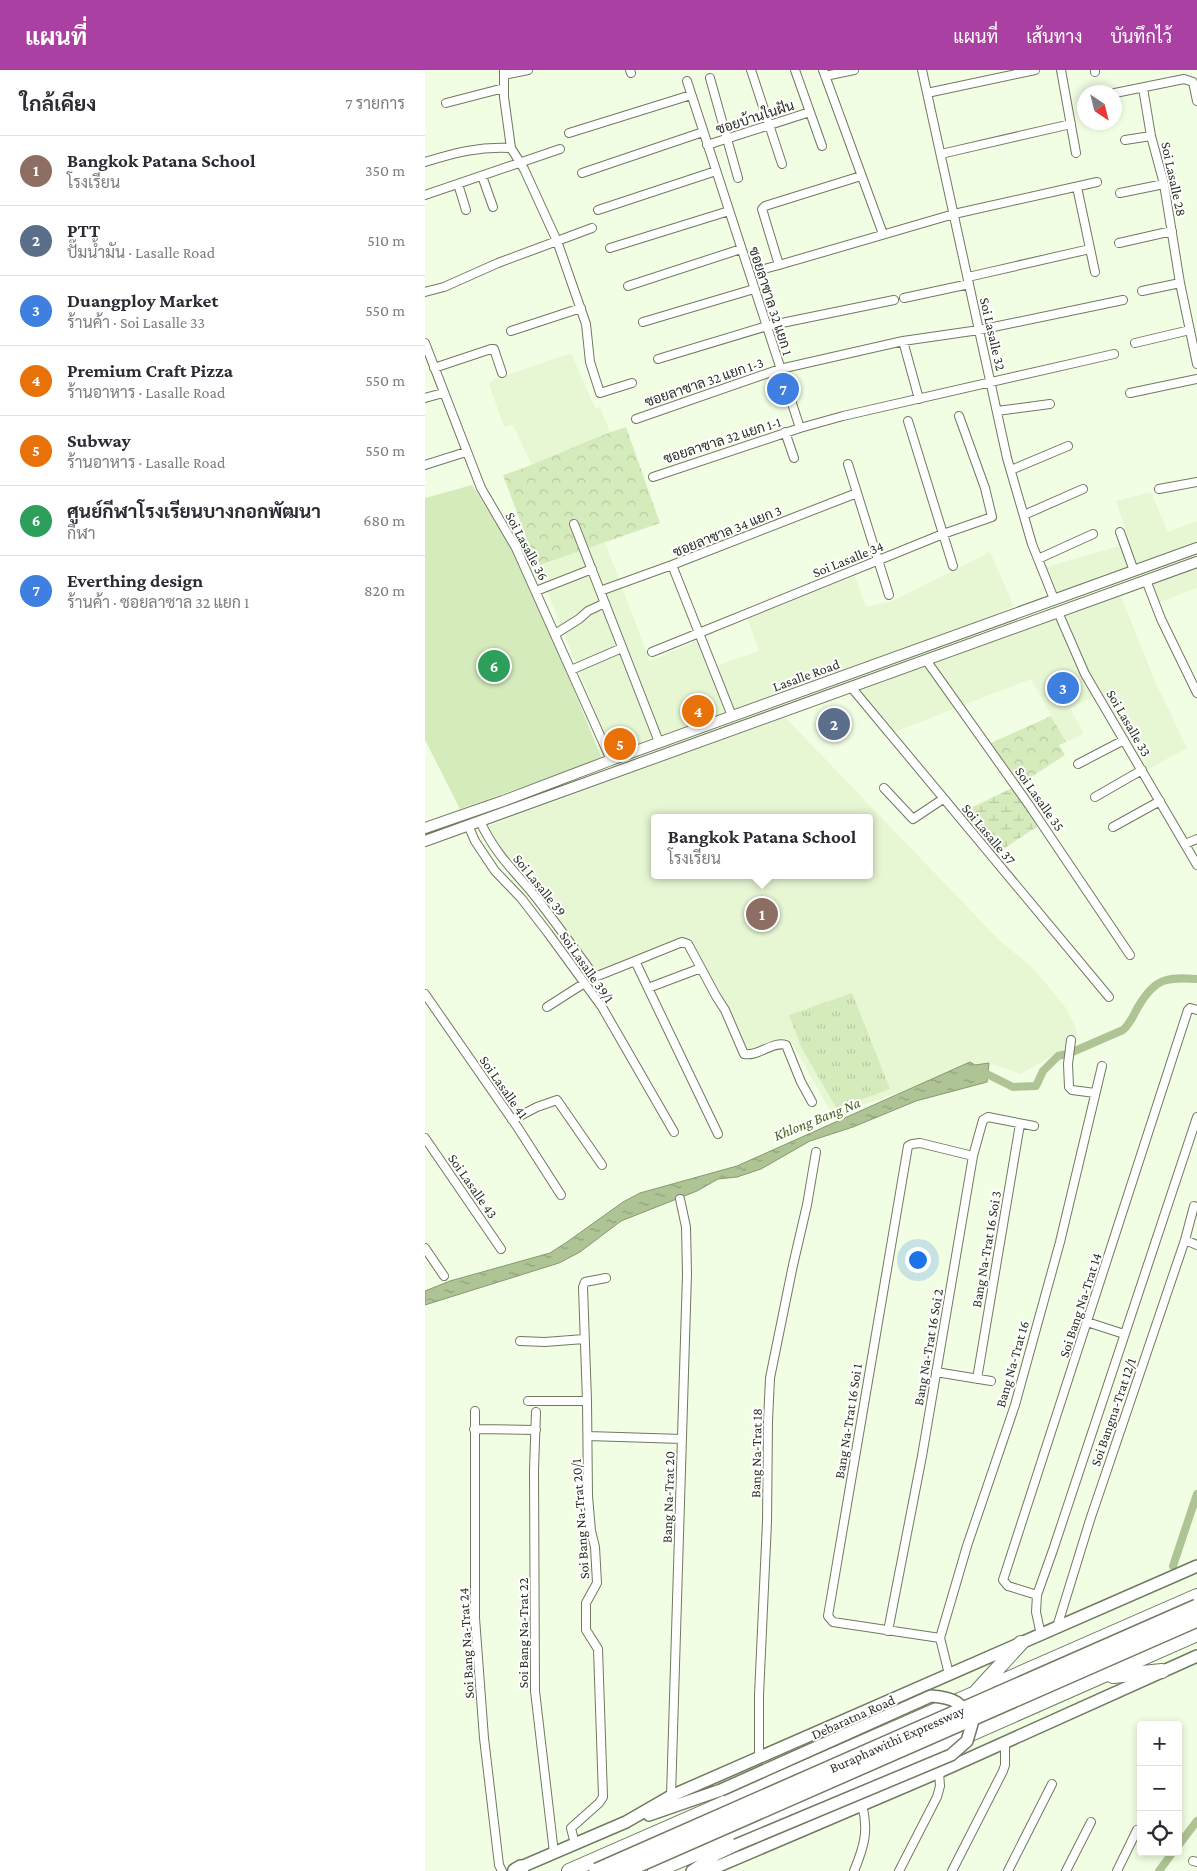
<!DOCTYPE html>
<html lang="th">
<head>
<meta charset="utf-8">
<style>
  :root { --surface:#fff; --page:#f7f7f7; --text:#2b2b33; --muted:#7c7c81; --line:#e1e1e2; --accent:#aa40a1 }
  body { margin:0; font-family:"Crimson Pro",Sarabun,serif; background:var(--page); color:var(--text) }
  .controls { position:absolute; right:15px; bottom:15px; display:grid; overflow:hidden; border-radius:5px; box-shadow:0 2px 8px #0003 }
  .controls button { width:45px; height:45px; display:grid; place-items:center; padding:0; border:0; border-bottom:1px solid var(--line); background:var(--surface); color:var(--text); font:25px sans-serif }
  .compass { position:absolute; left:652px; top:15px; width:45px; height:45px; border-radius:50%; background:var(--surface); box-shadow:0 2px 8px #0003; rotate:145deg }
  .you { position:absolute; left:492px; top:1189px; width:18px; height:18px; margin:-12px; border:4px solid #fff; border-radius:50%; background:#1a73e8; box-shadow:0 0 0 8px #1a73e833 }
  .badge { display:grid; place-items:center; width:32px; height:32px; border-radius:50%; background:var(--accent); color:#fff; font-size:16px; font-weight:700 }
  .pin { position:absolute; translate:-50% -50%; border:2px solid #fff; box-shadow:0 1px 5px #0006 }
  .popup { position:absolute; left:226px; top:744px; width:222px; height:65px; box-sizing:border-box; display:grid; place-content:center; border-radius:5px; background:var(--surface); filter:drop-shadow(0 1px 4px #0005); font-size:16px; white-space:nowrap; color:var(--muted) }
  .popup b { font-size:19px; color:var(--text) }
  .popup::after { content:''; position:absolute; left:50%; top:100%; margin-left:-10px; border:10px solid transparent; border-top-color:var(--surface) }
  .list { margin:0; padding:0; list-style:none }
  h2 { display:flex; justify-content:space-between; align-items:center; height:65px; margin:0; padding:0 20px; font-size:21px }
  h2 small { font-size:16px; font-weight:400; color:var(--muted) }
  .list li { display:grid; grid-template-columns:32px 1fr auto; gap:15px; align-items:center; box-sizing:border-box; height:70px; padding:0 20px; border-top:1px solid var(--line) }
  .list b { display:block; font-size:19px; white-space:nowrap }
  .list p { margin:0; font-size:16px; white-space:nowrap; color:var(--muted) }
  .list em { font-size:16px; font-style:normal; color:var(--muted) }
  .icon { flex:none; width:28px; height:28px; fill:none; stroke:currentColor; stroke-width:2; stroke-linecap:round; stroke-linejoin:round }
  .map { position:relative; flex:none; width:772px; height:1801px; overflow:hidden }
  header { display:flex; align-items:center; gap:30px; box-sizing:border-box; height:70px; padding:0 25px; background:var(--accent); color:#fff }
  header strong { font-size:24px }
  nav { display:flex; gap:28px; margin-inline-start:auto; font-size:18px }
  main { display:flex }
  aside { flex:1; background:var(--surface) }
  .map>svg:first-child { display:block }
  .built { fill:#e7f7d4; fill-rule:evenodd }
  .grass { fill:url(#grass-tufts) }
  .forest { fill:url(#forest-crowns) }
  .wetland { fill:url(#wetland-marsh) }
  .pitch { fill:#d6ebbb }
  .water { fill:url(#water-ripples); stroke:#879873 }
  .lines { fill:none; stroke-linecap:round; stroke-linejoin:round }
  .canal { stroke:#afc494; stroke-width:8 }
  .minor-casing { stroke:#6f7a61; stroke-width:10 }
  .tertiary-casing { stroke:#6f7a61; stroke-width:12 }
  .secondary-casing { stroke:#6f7a61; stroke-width:14 }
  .trunk-casing { stroke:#6f7a61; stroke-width:16 }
  .motorway-casing { stroke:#6f7a61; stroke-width:18 }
  .minor { stroke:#fff; stroke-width:8 }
  .tertiary { stroke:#fff; stroke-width:10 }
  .secondary { stroke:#fff; stroke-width:11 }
  .trunk { stroke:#fff; stroke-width:14 }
  .motorway { stroke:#fff; stroke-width:15 }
  .secondary-bridge-casing { stroke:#6f7a61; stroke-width:14; stroke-linecap:butt }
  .motorway-bridge-casing { stroke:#6f7a61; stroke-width:18; stroke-linecap:butt }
  .secondary-bridge { stroke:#fff; stroke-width:11 }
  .motorway-bridge { stroke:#fff; stroke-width:15 }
  .labels { text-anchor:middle; stroke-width:4; stroke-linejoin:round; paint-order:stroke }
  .street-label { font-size:14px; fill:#2b3025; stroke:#fff }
  .water-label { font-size:15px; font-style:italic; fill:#49621d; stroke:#fff }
</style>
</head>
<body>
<header>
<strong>แผนที่</strong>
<nav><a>แผนที่</a><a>เส้นทาง</a><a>บันทึกไว้</a></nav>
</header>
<main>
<aside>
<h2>ใกล้เคียง<small>7 รายการ</small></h2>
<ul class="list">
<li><span class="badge" style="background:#8d6e63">1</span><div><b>Bangkok Patana School</b><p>โรงเรียน</p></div><em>350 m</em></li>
<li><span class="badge" style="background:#5c6f8a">2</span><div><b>PTT</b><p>ปั๊มน้ำมัน · Lasalle Road</p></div><em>510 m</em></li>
<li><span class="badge" style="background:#3f7fe0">3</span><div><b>Duangploy Market</b><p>ร้านค้า · Soi Lasalle 33</p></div><em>550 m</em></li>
<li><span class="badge" style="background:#e8710a">4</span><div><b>Premium Craft Pizza</b><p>ร้านอาหาร · Lasalle Road</p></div><em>550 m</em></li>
<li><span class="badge" style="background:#e8710a">5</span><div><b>Subway</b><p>ร้านอาหาร · Lasalle Road</p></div><em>550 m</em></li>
<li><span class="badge" style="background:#2e9e5b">6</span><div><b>ศูนย์กีฬาโรงเรียนบางกอกพัฒนา</b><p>กีฬา</p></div><em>680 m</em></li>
<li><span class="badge" style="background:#3f7fe0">7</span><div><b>Everthing design</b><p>ร้านค้า · ซอยลาซาล 32 แยก 1</p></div><em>820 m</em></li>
</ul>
</aside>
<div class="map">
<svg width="772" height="1801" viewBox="0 0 772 1801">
  <defs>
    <pattern id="grass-tufts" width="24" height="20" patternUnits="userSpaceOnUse" patternTransform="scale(1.25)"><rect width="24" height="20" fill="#d6ebbb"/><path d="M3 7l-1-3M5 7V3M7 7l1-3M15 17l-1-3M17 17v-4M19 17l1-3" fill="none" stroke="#b8caa1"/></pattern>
    <pattern id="forest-crowns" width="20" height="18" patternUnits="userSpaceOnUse" patternTransform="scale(1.25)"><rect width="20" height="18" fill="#d6ebbb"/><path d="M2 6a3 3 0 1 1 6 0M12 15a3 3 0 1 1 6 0" fill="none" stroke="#b8caa1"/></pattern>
    <pattern id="wetland-marsh" width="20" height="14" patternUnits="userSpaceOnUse" patternTransform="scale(1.25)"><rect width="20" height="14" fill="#d6ebbb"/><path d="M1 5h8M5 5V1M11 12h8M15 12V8" fill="none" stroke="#b8caa1"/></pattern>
    <pattern id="water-ripples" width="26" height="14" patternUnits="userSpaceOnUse" patternTransform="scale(1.25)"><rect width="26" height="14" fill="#afc494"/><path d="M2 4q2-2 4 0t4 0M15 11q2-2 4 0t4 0" fill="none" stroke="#8fa079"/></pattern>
  </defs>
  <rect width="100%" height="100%" fill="#f2fee3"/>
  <path class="built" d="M146,283L170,338L175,337L185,362L107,396L88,355L79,357L64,314L70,309Z
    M726,422L743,462L772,451V472L623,525L614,499L705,473L691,431Z
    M180,472L225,591L271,571L285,598L334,581L322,548L430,506L441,537L467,531L565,482L589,536L561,549L187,684L112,496Z
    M772,496V518L727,535L719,515Z
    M696,526L730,611L762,678L720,701L658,596L638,547Z
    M632,549L669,626L645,638L659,664L641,672L606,609L459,666L425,624L581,566Z
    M360,647L575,871L608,898L642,939L651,958L652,971L596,1004L564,993L550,995L408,1046L365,970L357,968L323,980L301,933L264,868L171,904L83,793L60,757ZM230,748H444V805H230Z"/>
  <path class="grass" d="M427,923L465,1019L412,1039L376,977L364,945Z"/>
  <path class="forest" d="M201,357L235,453L112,496L78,405C120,392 159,370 201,357Z
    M626,646L641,672L634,675L640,685L594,715L566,673Z"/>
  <path class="wetland" d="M587,718L613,756L569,785L535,743Z"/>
  <path class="pitch" d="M47,415L88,479L109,522L177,689L35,739L0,670V428Z"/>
  <path class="water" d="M545,992L550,995L564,993L562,1012L491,1031L428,1057L385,1071L336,1099L312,1107L293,1109L272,1121L196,1151L155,1182L134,1193L0,1235V1221L25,1211L125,1183L142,1172L198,1132L215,1123L312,1096Z"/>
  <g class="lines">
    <path class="canal" d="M553,1005L562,1004L588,1017L611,1016L618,1001L633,986L645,983L698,960C705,954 708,946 713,937C730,908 741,907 772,909
      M748,1496L772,1424
      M753,1776L772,1751
      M734,1801L748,1782"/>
    <g class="minor-casing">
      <path id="minor" d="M79,0V27L86,78L99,99L132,171L161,254L165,292L175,323L207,313
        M205,0L206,3
        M326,0L357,94
        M370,0L397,76
        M398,0L458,164
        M497,0L582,388L607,474L629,529
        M636,0L651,83
        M670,0V2
        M79,5L103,0
        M400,6L429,0
        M285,8L313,108
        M262,11L375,358L418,346L689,284
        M718,18L726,66L739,114L755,213L772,294
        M502,23L610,0
        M690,23L759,9L768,12L772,31
        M21,33L79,18
        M144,63L266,25
        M700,70L726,66
        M282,75L385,42
        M516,84L646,54
        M0,92C29,83 55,76 86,78
        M157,103L278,62
        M57,106L68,137
        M33,114L41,140
        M652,117L670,202
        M695,123L739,114
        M0,125L135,79
        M173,140L291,101
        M694,173L747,161
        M185,178L304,141
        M354,195L529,144L672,112
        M339,199L354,195L337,139L340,136L436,106
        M543,207L665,179
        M203,216L316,179
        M717,221L755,213
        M0,222L19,217L73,193L167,158
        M479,228L544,214
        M218,252L329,219
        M86,261L156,238
        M478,271L494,329
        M0,273L56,418L91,478L186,690
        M710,273L765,260
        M233,289L342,256L469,230
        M9,298L66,279H69L77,303
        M705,323L772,309
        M0,328L18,323
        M572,341L625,334
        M211,349L355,299L478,271L554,260L698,230
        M483,351L528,496
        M360,362L369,388
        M423,394L464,525
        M0,395L41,382
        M586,400L643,376
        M228,407L375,358
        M734,419L772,412
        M599,445L658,419
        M149,454L234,672
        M695,462L709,501
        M613,489L668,464
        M721,510L736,549L772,623
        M111,521L167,499
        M175,521L247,495
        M633,542L660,604L772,795
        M130,564L154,549L163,541L180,533
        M227,582L274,563L247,495L432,423
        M501,590L604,735L705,885
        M146,600L197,578
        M426,617L684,927
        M307,646L274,563L518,464L567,447L560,418L534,346
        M653,694L699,670
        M459,718L488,749L518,729
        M670,727L717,700
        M55,751C68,780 85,797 105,820C127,847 147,876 168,904L171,906L175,905L210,891L293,1064
        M43,755L50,771L70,801L96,828L123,863L177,937L249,1062
        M688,757L735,731
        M760,774L772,769
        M210,891L257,872L263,874L291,926L300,940L319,984C333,987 347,971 361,975L376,1012L387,1032
        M223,918L276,898
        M0,924L93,1058L136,1125
        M122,937L158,914
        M646,970L643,994L644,1017L647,1020L670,1023
        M87,1050L112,1037L132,1030L177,1095
        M0,1068L76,1179
        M760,1170L772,1175
        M0,1178L19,1206
        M662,1252L699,1264
        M95,1271L120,1272L159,1269
        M511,1302L566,1311
        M552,1309L595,1054
        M103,1331H162
        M50,1341V1548L59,1668L74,1795L77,1801
        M111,1342L109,1400L110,1621L129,1783
        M49,1359L111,1360
        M163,1366L257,1369
        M612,1525L583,1516L578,1510L763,940L765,938L772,940
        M632,1557L665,1450L760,1170L769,1136
        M463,1561L497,1386L548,1086L558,1050L563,1047L609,1056
        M616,1565L611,1542L612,1525L628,1480L772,1047
        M515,1568L408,1552L403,1546L483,1076L487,1074L495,1073L548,1086
        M524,1604L515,1568L542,1476L590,1335L635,1172L677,996
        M334,1688V1625L342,1452L343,1351L345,1308L368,1195L382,1135L391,1082
        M246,1726L262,1204L261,1157L255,1129
        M150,1774L146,1758L174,1733L178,1727L173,1579L161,1560V1533L172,1513L170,1477L166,1461L163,1426L162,1331L158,1217L160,1212L181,1208
        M768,1791L772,1792
        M429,1801C439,1777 444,1760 437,1735
        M474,1801L512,1727L515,1716L514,1702
        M527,1801L578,1701L580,1695V1672
        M583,1801L627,1714
        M641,1801L666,1752
        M692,1801L712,1760"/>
    </g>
    <g class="tertiary-casing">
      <path id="tertiary" d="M0,758L78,731L186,690L772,478
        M0,771L772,492"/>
    </g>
    <g class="secondary-casing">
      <path id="secondary" d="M224,1745L296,1720
        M89,1800L201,1752L246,1726L772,1496
        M267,1801L292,1784L311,1775
        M282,1801L514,1702L772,1586"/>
    </g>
    <g class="trunk-casing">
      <path id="trunk" d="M688,1606L737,1601
        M552,1621L596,1573
        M144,1801L772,1526
        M230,1801L353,1749L772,1564"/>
    </g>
    <g class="motorway-casing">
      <path id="motorway" d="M91,1801L96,1798"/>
    </g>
    <use href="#minor" class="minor"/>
    <use href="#tertiary" class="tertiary"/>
    <use href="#secondary" class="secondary"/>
    <use href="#trunk" class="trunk"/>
    <use href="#motorway" class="motorway"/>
    <g class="secondary-bridge-casing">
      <path id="secondary-bridge" d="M296,1720L506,1626C531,1628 536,1632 547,1654L542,1671L526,1685L311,1775"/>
    </g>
    <g class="motorway-bridge-casing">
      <path id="motorway-bridge" d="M172,1801L772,1537
        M198,1801L772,1549"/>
    </g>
    <use href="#secondary-bridge" class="secondary-bridge"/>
    <use href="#motorway-bridge" class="motorway-bridge"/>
  </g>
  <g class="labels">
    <g class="street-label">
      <text transform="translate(330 47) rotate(-18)" y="5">ซอยบ้านในฝัน</text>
      <text transform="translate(749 109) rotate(78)" y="5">Soi Lasalle 28</text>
      <text transform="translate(346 231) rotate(72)" y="5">ซอยลาซาล 32 แยก 1</text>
      <text transform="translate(568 264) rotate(77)" y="5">Soi Lasalle 32</text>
      <text transform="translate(279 312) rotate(-19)" y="5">ซอยลาซาล 32 แยก 1-3</text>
      <text transform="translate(297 370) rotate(-18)" y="5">ซอยลาซาล 32 แยก 1-1</text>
      <text transform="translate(302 461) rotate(-22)" y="5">ซอยลาซาล 34 แยก 3</text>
      <text transform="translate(102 476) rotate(62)" y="5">Soi Lasalle 36</text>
      <text transform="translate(423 489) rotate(-22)" y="5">Soi Lasalle 34</text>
      <text transform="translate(381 605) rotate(-20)" y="5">Lasalle Road</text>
      <text transform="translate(704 653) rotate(60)" y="5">Soi Lasalle 33</text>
      <text transform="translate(615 729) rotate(55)" y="5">Soi Lasalle 35</text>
      <text transform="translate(564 764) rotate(50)" y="5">Soi Lasalle 37</text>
      <text transform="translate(115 815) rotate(51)" y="5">Soi Lasalle 39</text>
      <text transform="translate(162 897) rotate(55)" y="5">Soi Lasalle 39/1</text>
      <text transform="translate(79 1017) rotate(55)" y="5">Soi Lasalle 41</text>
      <text transform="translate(48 1116) rotate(55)" y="5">Soi Lasalle 43</text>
      <text transform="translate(561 1179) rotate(-80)" y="5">Bang Na-Trat 16 Soi 3</text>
      <text transform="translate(655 1235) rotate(-72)" y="5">Soi Bang Na-Trat 14</text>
      <text transform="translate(503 1277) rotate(-80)" y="5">Bang Na-Trat 16 Soi 2</text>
      <text transform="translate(587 1294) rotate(-74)" y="5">Bang Na-Trat 16</text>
      <text transform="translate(688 1342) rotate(-71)" y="5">Soi Bangna-Trat 12/1</text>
      <text transform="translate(423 1351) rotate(-81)" y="5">Bang Na-Trat 16 Soi 1</text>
      <text transform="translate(331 1383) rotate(-89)" y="5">Bang Na-Trat 18</text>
      <text transform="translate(243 1427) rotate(-88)" y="5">Bang Na-Trat 20</text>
      <text transform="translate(155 1449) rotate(-94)" y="5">Soi Bang Na-Trat 20/1</text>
      <text transform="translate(98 1563) rotate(-90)" y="5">Soi Bang Na-Trat 22</text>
      <text transform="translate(41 1573) rotate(-93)" y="5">Soi Bang Na-Trat 24</text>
      <text transform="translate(428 1647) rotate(-24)" y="5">Debaratna Road</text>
      <text transform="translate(472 1669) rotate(-24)" y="5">Buraphawithi Expressway</text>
    </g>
    <g class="water-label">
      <text transform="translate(392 1049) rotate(-22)" y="5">Khlong Bang Na</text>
    </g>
  </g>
</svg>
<div class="controls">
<button>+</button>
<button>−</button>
<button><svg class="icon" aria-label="locate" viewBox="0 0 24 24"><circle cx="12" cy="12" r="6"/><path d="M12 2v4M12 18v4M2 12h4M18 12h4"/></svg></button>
</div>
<svg class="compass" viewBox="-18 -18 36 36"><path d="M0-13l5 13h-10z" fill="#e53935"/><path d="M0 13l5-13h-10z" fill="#7c7c81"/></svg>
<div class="you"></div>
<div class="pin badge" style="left:337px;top:844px;background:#8d6e63">1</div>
<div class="popup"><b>Bangkok Patana School</b>โรงเรียน</div>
<div class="pin badge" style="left:409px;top:654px;background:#5c6f8a">2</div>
<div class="pin badge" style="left:638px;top:618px;background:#3f7fe0">3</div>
<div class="pin badge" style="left:273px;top:641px;background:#e8710a">4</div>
<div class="pin badge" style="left:195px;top:674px;background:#e8710a">5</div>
<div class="pin badge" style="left:69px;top:596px;background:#2e9e5b">6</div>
<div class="pin badge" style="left:358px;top:319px;background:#3f7fe0">7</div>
</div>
</main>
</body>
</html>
